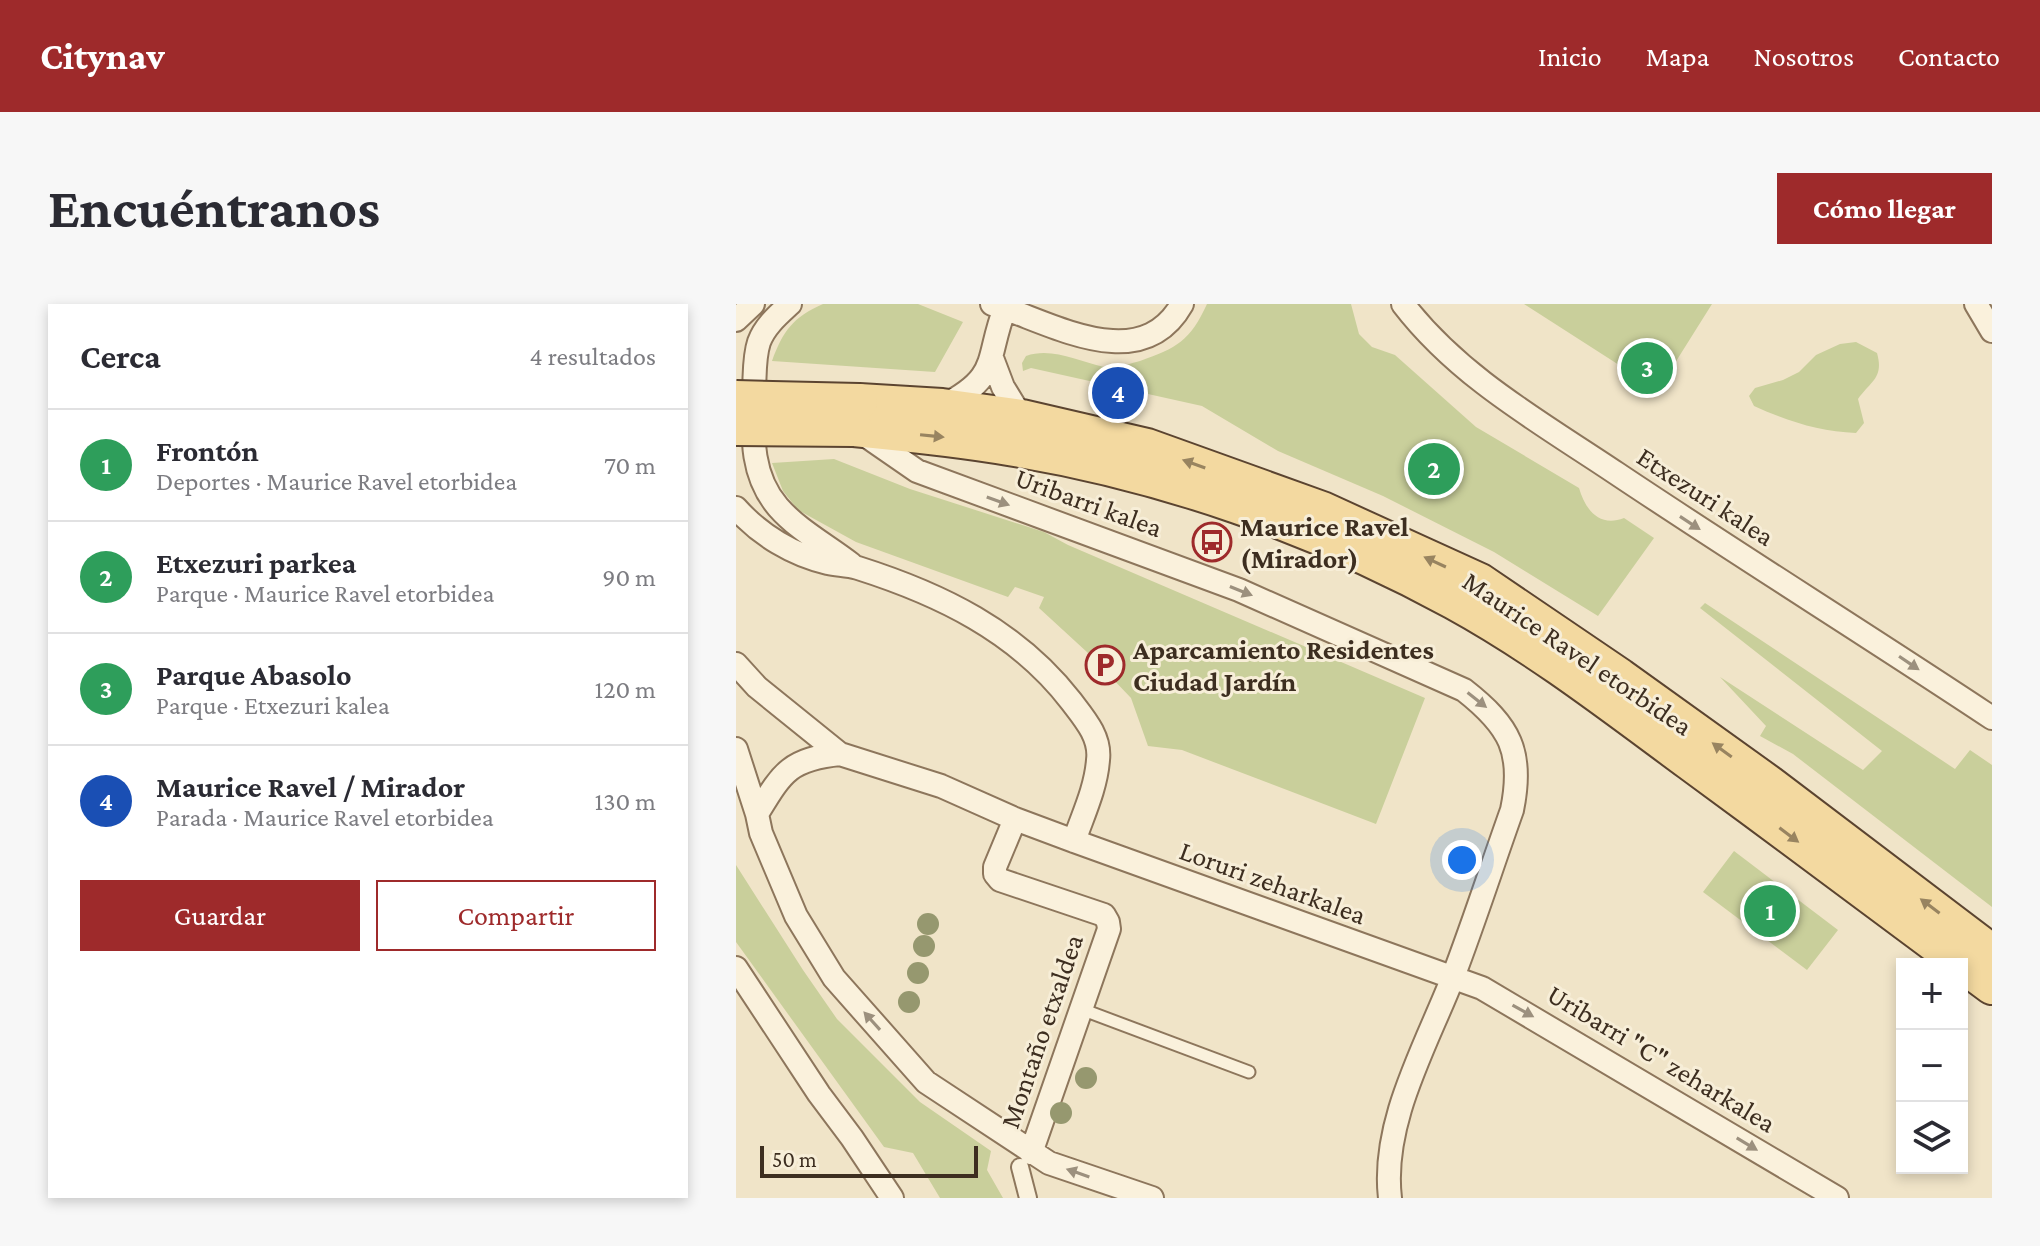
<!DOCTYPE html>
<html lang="es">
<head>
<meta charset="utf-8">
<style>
  :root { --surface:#fff; --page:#f7f7f7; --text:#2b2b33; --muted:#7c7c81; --line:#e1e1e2; --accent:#9e2a2b }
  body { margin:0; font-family:"Crimson Pro",serif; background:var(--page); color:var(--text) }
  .controls { position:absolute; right:24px; bottom:24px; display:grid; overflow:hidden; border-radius:0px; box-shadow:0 4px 12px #0003 }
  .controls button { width:72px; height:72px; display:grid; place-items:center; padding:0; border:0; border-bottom:2px solid var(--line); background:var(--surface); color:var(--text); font:40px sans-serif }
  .scale { position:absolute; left:24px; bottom:20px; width:218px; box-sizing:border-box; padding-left:8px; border:4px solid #3d2e20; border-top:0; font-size:22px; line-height:28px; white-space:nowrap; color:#3d2e20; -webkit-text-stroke:6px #f7eed8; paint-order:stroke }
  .you { position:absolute; left:726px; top:556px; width:28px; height:28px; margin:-20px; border:6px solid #fff; border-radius:50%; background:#1a73e8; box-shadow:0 0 0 12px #1a73e833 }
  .badge { display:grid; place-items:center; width:52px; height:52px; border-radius:50%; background:var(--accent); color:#fff; font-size:26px; font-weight:700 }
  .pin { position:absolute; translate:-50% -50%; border:4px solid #fff; box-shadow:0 2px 8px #0006 }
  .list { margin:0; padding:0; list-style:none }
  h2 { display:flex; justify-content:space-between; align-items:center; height:104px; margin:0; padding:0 32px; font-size:34px }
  h2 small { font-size:26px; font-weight:400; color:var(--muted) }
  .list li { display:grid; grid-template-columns:52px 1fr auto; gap:24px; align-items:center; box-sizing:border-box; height:112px; padding:0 32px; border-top:2px solid var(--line) }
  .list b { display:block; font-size:30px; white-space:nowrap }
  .list p { margin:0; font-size:26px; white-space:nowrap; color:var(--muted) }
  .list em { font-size:26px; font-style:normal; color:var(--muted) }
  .actions { display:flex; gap:16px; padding:24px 32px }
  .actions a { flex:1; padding:18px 0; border:2px solid var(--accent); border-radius:0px; text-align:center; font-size:28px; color:var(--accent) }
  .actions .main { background:var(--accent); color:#fff }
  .icon { flex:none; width:44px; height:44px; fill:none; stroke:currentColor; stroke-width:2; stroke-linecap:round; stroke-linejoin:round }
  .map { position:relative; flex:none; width:1256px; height:894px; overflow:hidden; border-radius:0px }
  header { display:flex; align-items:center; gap:48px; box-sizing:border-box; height:112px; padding:0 40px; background:var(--accent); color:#fff }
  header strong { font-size:38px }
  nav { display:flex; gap:44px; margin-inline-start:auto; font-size:28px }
  .intro { display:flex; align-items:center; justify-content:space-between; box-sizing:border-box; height:192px; padding:0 48px }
  h1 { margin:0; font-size:56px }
  .button { padding:20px 36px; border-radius:0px; background:var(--accent); color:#fff; font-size:28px; font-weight:700 }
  main { display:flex; gap:48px; padding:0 48px }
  aside { flex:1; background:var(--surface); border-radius:0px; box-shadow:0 4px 12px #0003 }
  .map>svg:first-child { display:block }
  .green { fill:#c9cf9b }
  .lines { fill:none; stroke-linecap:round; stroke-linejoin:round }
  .service-casing { stroke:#8d765c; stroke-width:15 }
  .pedestrian-casing { stroke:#8d765c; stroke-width:20 }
  .minor-casing { stroke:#8d765c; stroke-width:26 }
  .primary-casing { stroke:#5b4430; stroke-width:40 }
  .service { stroke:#faf1dc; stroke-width:11 }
  .pedestrian { stroke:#faf1dc; stroke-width:16 }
  .minor { stroke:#faf1dc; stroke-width:22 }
  .primary { stroke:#f3d9a0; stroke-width:36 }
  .primary-bridge-casing { stroke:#5b4430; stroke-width:40; stroke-linecap:butt }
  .primary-bridge { stroke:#f3d9a0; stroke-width:36 }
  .tree { fill:#96986f }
  .oneway { fill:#988460 }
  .oneway2 { fill:#9c907e }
  .labels { text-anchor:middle; stroke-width:6; stroke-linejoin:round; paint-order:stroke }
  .street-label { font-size:28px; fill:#3d2e20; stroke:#f7eed8 }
  .poi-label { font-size:28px; font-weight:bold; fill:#3d2e20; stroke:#f7eed8; text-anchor:start }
</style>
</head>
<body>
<header>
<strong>Citynav</strong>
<nav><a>Inicio</a><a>Mapa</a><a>Nosotros</a><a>Contacto</a></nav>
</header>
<div class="intro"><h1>Encuéntranos</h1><a class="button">Cómo llegar</a></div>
<main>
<aside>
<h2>Cerca<small>4 resultados</small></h2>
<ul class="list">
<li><span class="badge" style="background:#2e9e5b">1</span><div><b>Frontón</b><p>Deportes · Maurice Ravel etorbidea</p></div><em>70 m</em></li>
<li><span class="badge" style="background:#2e9e5b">2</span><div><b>Etxezuri parkea</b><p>Parque · Maurice Ravel etorbidea</p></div><em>90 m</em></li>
<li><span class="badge" style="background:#2e9e5b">3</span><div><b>Parque Abasolo</b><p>Parque · Etxezuri kalea</p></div><em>120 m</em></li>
<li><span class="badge" style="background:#1a4fb4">4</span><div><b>Maurice Ravel / Mirador</b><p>Parada · Maurice Ravel etorbidea</p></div><em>130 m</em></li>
</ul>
<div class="actions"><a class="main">Guardar</a><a>Compartir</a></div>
</aside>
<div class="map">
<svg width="1256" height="894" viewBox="0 0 1256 894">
  <rect width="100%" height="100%" fill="#f0e4c8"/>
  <path class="green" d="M87,0H182L227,18L199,68L36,57C47,27 57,13 87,0Z
    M471,0H615L623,30L636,43L659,51L740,123L843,184C849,205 863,224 888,214L918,234L862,312L758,248L647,192L542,147L466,102L295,64L287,67L286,59L290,52C316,43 341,57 368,63C380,65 392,60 404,57C441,44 454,37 471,0Z
    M788,0H976L922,86Z
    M1120,38L1141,49C1148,74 1135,77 1122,95L1128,119L1120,129C1084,128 1051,117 1018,102L1013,92L1019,84L1047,76L1063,68L1080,51L1104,40Z
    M98,155L174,185L308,228L332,241L689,394L640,520L446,446L412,442L395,394L352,349L303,304L308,293L279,283L272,293L120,238L62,206L47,187L36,159Z
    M969,299L1219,465L1234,446L1256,461V603L1057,450L1024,432L1030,422L984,373L1127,466L1146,447L964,304Z
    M998,547L1102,626L1071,666L967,588Z
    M0,561L67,666L101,715L184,798L255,847L251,866L267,894H204L177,849L148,843L0,638Z"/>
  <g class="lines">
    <g class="service-casing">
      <path id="service" d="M345,705L513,768"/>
    </g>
    <g class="pedestrian-casing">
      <path id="pedestrian" d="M284,863L292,894"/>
    </g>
    <g class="minor-casing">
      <path id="minor" d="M54,0C42,11 29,22 23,38C18,53 19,70 18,86C17,128 13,169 42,203C62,226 92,242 115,260
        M256,0C314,18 404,74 446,0
        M667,0C723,73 804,118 880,169C1004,252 1131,331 1256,414
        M1240,0L1256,27
        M0,16L17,0
        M256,54L267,83L286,114
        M207,102C265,72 249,56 269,4
        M126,129L181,167L503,286L728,386C774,422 788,448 776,506C756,562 738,618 717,673C690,742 645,819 654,894
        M0,204C24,231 57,251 92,259C102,261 113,261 122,264C204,290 281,327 335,397C348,414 365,433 362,456C360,484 347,511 338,537
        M0,360L21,383L104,450L205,482L279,515L338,537L746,684L1101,894
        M0,445L21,510L25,529L60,612L98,674L190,778L313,859L416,894
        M21,510C46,469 53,455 104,450
        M279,515L259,563V570L264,576L368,611L372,618L373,625L295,849
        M0,664L83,790L116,834L156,894"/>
    </g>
    <g class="primary-casing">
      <path id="primary" d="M123,98L206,103L286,114L411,143L586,206L744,278L884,373L1033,480L1256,649
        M118,124C170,129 222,134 273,143C427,168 581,222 718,297C802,343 878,402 954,458C1055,532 1155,607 1256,682"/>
    </g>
    <use href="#service" class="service"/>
    <use href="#pedestrian" class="pedestrian"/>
    <use href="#minor" class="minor"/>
    <use href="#primary" class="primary"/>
    <g class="primary-bridge-casing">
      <path id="primary-bridge" d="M0,95L123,98
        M0,123L118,124"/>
    </g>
    <use href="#primary-bridge" class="primary-bridge"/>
  </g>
  <g class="tree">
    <circle cx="192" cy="620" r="11"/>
    <circle cx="188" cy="642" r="11"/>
    <circle cx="182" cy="669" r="11"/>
    <circle cx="173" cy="698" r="11"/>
    <circle cx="350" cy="774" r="11"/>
    <circle cx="325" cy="809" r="11"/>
  </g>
  <defs><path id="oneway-solid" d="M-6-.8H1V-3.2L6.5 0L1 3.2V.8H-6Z" transform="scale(2)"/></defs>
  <g class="oneway">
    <use href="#oneway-solid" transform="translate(196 132) rotate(6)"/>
    <use href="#oneway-solid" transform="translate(458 160) rotate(-160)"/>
    <use href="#oneway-solid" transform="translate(699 258) rotate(-155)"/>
    <use href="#oneway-solid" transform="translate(986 446) rotate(-144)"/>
    <use href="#oneway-solid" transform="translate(1053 531) rotate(37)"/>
    <use href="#oneway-solid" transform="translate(1194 602) rotate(-143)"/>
  </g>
  <g class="oneway2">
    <use href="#oneway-solid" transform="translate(262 197) rotate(20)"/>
    <use href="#oneway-solid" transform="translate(954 219) rotate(33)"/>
    <use href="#oneway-solid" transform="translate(505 287) rotate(22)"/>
    <use href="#oneway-solid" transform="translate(1173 359) rotate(34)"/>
    <use href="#oneway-solid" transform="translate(741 396) rotate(38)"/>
    <use href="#oneway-solid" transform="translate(787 707) rotate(29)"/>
    <use href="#oneway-solid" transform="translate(136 717) rotate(-132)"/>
    <use href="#oneway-solid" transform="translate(1011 840) rotate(31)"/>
    <use href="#oneway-solid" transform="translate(342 869) rotate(-161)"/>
  </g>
  <defs>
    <g id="bus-ring" transform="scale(2)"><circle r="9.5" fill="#f7eed8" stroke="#9e2a2b" stroke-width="1.5"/><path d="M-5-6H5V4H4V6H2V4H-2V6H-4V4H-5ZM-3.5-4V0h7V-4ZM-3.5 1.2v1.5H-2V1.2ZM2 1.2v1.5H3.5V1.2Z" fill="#9e2a2b"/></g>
    <g id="parking-ring" transform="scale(2)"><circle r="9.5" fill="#f7eed8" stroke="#9e2a2b" stroke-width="1.5"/><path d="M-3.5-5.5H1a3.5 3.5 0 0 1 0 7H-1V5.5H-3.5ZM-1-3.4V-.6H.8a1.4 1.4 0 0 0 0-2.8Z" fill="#9e2a2b"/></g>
  </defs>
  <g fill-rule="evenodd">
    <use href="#bus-ring" x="476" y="238"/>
    <use href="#parking-ring" x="369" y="361"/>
  </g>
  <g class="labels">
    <g class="street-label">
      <text transform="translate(970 192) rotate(33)" y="10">Etxezuri kalea</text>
      <text transform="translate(353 198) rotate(20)" y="10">Uribarri kalea</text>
      <text transform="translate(842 349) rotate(34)" y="10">Maurice Ravel etorbidea</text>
      <text transform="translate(537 578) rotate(20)" y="10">Loruri zeharkalea</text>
      <text transform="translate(305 727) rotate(-71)" y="10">Montaño etxaldea</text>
      <text transform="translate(926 754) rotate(31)" y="10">Uribarri "C" zeharkalea</text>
    </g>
    <g class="poi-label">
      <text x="504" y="232">Maurice Ravel<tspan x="504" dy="32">(Mirador)</tspan></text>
      <text x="397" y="355">Aparcamiento Residentes<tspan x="397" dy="32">Ciudad Jardín</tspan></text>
    </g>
  </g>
</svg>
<div class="controls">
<button>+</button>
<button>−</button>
<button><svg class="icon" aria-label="layers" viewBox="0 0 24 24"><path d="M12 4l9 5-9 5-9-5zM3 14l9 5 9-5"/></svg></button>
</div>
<div class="scale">50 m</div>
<div class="you"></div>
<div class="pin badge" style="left:1034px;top:607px;background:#2e9e5b">1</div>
<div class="pin badge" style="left:698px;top:165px;background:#2e9e5b">2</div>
<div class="pin badge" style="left:911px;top:64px;background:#2e9e5b">3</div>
<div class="pin badge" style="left:382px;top:89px;background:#1a4fb4">4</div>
</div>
</main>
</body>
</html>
